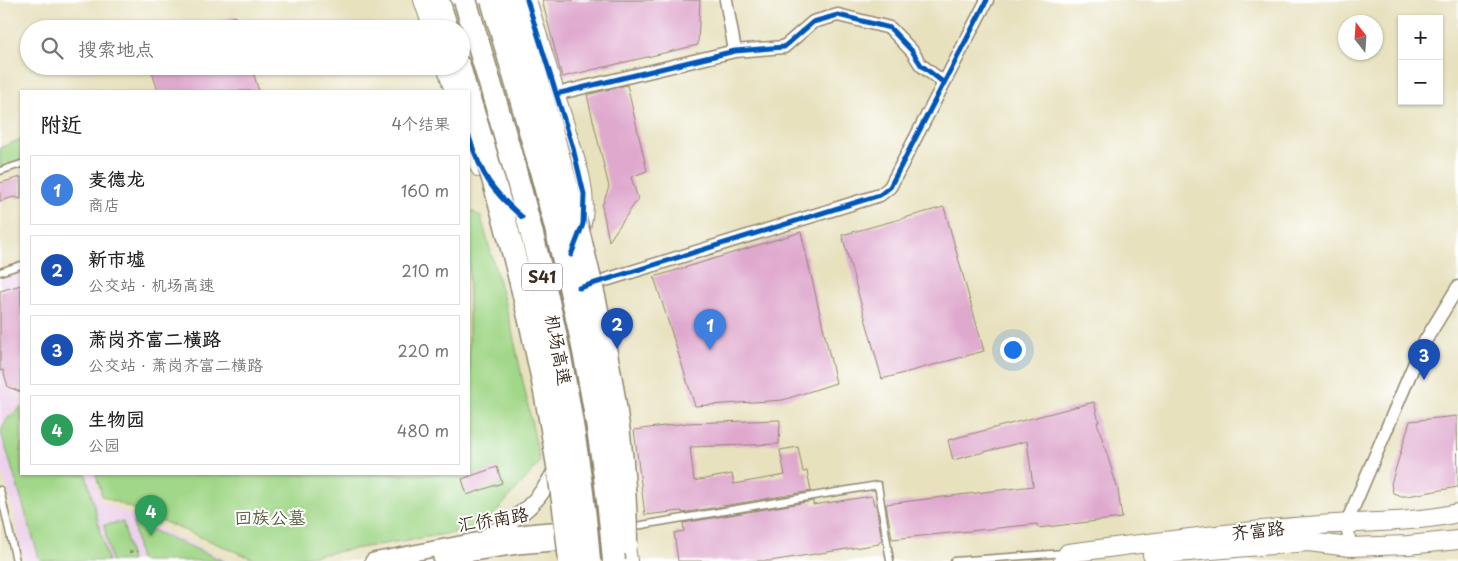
<!DOCTYPE html>
<html lang="zh">
<head>
<meta charset="utf-8">
<style>
  :root { --surface:#fff; --page:#f2f2f2; --text:#222; --muted:#767676; --line:#e0e0e0; --accent:#7c3aed }
  body { margin:0; font-family:"Playpen Sans","LXGW WenKai TC",sans-serif; background:var(--page); color:var(--text) }
  .controls { position:absolute; right:15px; top:15px; display:grid; overflow:hidden; border-radius:0px; box-shadow:0 1px 4px #0004 }
  .controls button { width:45px; height:45px; display:grid; place-items:center; padding:0; border:0; border-bottom:1px solid var(--line); background:var(--surface); color:var(--text); font:25px sans-serif }
  .compass { position:absolute; left:1338px; top:15px; width:45px; height:45px; border-radius:50%; background:var(--surface); box-shadow:0 1px 4px #0004; rotate:343deg }
  .you { position:absolute; left:1012px; top:349px; width:18px; height:18px; margin:-12px; border:4px solid #fff; border-radius:50%; background:#1a73e8; box-shadow:0 0 0 8px #1a73e833 }
  .badge { display:grid; place-items:center; width:32px; height:32px; border-radius:50%; background:var(--accent); color:#fff; font-size:16px; font-weight:700 }
  .pin { position:absolute; translate:-50% -41px; filter:drop-shadow(0 1px 2px #0008) }
  .pin::after { content:''; position:absolute; top:26px; width:18px; height:15px; background:inherit; clip-path:polygon(0 0,100% 0,50% 100%) }
  .list { margin:0; padding:0; list-style:none }
  h2 { display:flex; justify-content:space-between; align-items:center; height:65px; margin:0; padding:0 20px; font-size:21px }
  h2 small { font-size:16px; font-weight:400; color:var(--muted) }
  .list li { display:grid; grid-template-columns:32px 1fr auto; gap:15px; align-items:center; box-sizing:border-box; height:70px; margin:0 10px 10px; padding:0 10px; border:1px solid var(--line); border-radius:0px }
  .list b { display:block; font-size:19px; white-space:nowrap }
  .list p { margin:0; font-size:16px; white-space:nowrap; color:var(--muted) }
  .list em { font-size:16px; font-style:normal; color:var(--muted) }
  .icon { flex:none; width:28px; height:28px; fill:none; stroke:currentColor; stroke-width:2; stroke-linecap:round; stroke-linejoin:round }
  .map { position:relative; flex:none; width:1458px; height:561px; overflow:hidden }
  .search { position:absolute; background:var(--surface); box-shadow:0 1px 4px #0004; left:20px; top:20px; width:450px; height:55px; display:flex; align-items:center; gap:12px; box-sizing:border-box; padding:0 18px; border-radius:28px; color:var(--muted); font-size:19px }
  .panel { position:absolute; background:var(--surface); box-shadow:0 1px 4px #0004; left:20px; top:90px; width:450px; height:385px; border-radius:0px }
  .map>svg:first-child { display:block }
  .built { fill:#ecd1ea }
  .green { fill:#a1d788; stroke:#6e8053 }
  .building { fill:#dfa9ce }
  .lines { fill:none; stroke-linecap:round; stroke-linejoin:round }
  .service-casing { stroke:#91866e; stroke-width:9 }
  .minor-casing { stroke:#91866e; stroke-width:15 }
  .tertiary-casing { stroke:#91866e; stroke-width:18 }
  .secondary-casing { stroke:#91866e; stroke-width:20 }
  .motorway-casing { stroke:#91866e; stroke-width:25 }
  .path { stroke:#91866e; stroke-width:2.5; stroke-dasharray:4 4; stroke-linecap:butt }
  .service { stroke:#fff; stroke-width:6 }
  .minor { stroke:#fff; stroke-width:12 }
  .tertiary { stroke:#fff; stroke-width:15 }
  .secondary { stroke:#fff; stroke-width:18 }
  .motorway { stroke:#fff; stroke-width:22 }
  .motorway-bridge-casing { stroke:#91866e; stroke-width:25; stroke-linecap:butt }
  .motorway-bridge { stroke:#fff; stroke-width:22 }
  .cycleway-casing { stroke:#fff; stroke-width:8 }
  .cycleway { stroke:#0057b8; stroke-width:5 }
  .labels { text-anchor:middle; stroke-width:4; stroke-linejoin:round; paint-order:stroke }
  .shield { fill:#fff; stroke:#766a62; stroke-width:1 }
  .shield-label { font-size:16px; font-weight:bold; fill:#3b2a1e }
  .street-label { font-size:18px; fill:#3b2a1e; stroke:#fff }
  .park-label { font-size:18px; fill:#5a5e3e; stroke:#fff }
</style>
</head>
<body>
<div class="map">
<svg width="1458" height="561" viewBox="0 0 1458 561">
  <rect width="100%" height="100%" fill="#fff"/>
  <filter id="ink" filterUnits="userSpaceOnUse"><feTurbulence type="fractalNoise" baseFrequency=".02" numOctaves="2"/><feDisplacementMap in="SourceGraphic" scale="10" xChannelSelector="R" yChannelSelector="G"/><feConvolveMatrix kernelMatrix="1 2 1 2 8 2 1 2 1" color-interpolation-filters="sRGB"/></filter>
  <filter id="wash" filterUnits="userSpaceOnUse"><feTurbulence type="fractalNoise" baseFrequency=".0096" numOctaves="4" result="noise"/><feDisplacementMap in="SourceGraphic" scale="20" xChannelSelector="R" yChannelSelector="G"/><feGaussianBlur stdDeviation="1.12" result="paint"/><feColorMatrix in="noise" values="0 0 0 0 0 0 0 0 0 0 0 0 0 0 0 0 0 1.4 0 .05"/><feComposite in="paint" operator="in"/></filter>
  <g filter="url(#wash)">
    <rect width="100%" height="100%" fill="#e7e1be"/>
    <path class="built" d="M21,273V474H94L101,501L229,561H24L8,490L0,470V279Z"/>
    <path class="green" d="M21,139V164L0,171V148Z
      M469,209L481,217L512,330L540,462L482,528L279,561H258L102,496L96,474H469Z
      M21,407V474H86L108,561H40L1,432L6,420Z
      M123,522L131,561H111L104,525Z
      M133,522L224,561H140Z"/>
    <g id="blocks">
      <path class="building" d="M542,0H700L698,45L562,77Z
        M235,16L239,29H202V27Z
        M150,66H251L259,91H158Z
        M627,85L647,171L631,177L638,199L609,241L602,206L609,187L587,95Z
        M21,177V199L14,197L0,201V183Z
        M944,207L984,351L882,379L842,235Z
        M801,232L836,383L783,400L695,406L654,277Z
        M21,285V392L8,387L3,370L0,371V291Z
        M1094,402L1099,422H1097L1118,490L1122,518L1038,528L1037,524L892,539L886,504L1033,486L1027,441L953,460L948,440Z
        M1457,416L1458,487L1407,496H1401L1393,493L1391,484L1410,421Z
        M780,420L779,444L690,447L694,481L732,474L734,484L785,475L780,450L798,447L803,472L807,471L811,491L682,513V511L645,515L634,430L687,423Z
        M497,467L502,483L467,495L462,479Z
        M872,496L874,505H876L882,541H879V544L770,561H678L674,533L684,531L683,523L813,501V505Z"/>
    </g>
  </g>
  <g filter="url(#ink)">
    <use href="#blocks" fill-opacity="0" stroke="#91866e" stroke-width="1"/>
    <g class="lines">
      <g class="service-casing">
        <path id="service" d="M0,171L21,164
          M0,272L21,265
          M0,490L16,561
          M630,527L878,485L890,561
          M954,561L1065,553"/>
      </g>
      <g class="minor-casing">
        <path id="minor" d="M726,0L735,51
          M556,94L735,51L784,47L813,22L838,15L890,28L912,51L921,65L944,83
          M586,286L880,195L890,187L987,0
          M1350,547L1347,522L1422,346L1458,287"/>
      </g>
      <g class="tertiary-casing">
        <path id="tertiary" d="M488,535C520,517 541,501 557,467
          M441,558L517,546L577,541
          M373,561C400,556 428,550 455,545C501,536 574,519 618,538"/>
      </g>
      <g class="secondary-casing">
        <path id="secondary" d="M423,0L433,29
          M527,0L580,175C584,194 586,212 580,231
          M446,66L454,91
          M469,137L480,168
          M624,532L628,561
          M1152,555L1308,542L1350,547L1408,545L1458,540
          M1063,561L1068,553C1148,543 1227,532 1307,526C1357,521 1409,524 1458,513"/>
      </g>
      <g class="motorway-casing">
        <path id="motorway" d="M438,0L447,29
          M459,66L466,91"/>
      </g>
      <path class="path" d="M129,552L138,551"/>
      <use href="#service" class="service"/>
      <use href="#minor" class="minor"/>
      <use href="#tertiary" class="tertiary"/>
      <use href="#secondary" class="secondary"/>
      <use href="#motorway" class="motorway"/>
      <g class="motorway-bridge-casing">
        <path id="motorway-bridge" d="M465,0C505,131 544,264 568,400C577,453 585,507 589,561
          M492,0C547,183 599,370 614,561
          M512,0C539,86 564,171 585,259C608,352 626,446 626,543
          M469,99C516,249 555,404 570,561"/>
      </g>
      <use href="#motorway-bridge" class="motorway-bridge"/>
      <g class="cycleway-casing">
        <path id="cycleway" d="M527,0L573,148L584,194L583,224L571,255
          M556,94L735,51L784,47L813,22L838,15L890,28L912,51L921,65L944,83
          M469,137C482,176 491,190 522,217
          M579,288L880,195L890,187L987,0"/>
      </g>
      <use href="#cycleway" class="cycleway"/>
    </g>
  </g>
  <g class="labels">
    <rect class="shield" x="522" y="263.5" width="40" height="27" rx="4"/>
    <g class="shield-label">
      <text x="542" y="283">S41</text>
    </g>
    <g class="street-label">
      <text transform="translate(558 350) rotate(79)" y="6">机场高速</text>
      <text transform="translate(493 520) rotate(-9)" y="6">汇侨南路</text>
      <text transform="translate(1258 531) rotate(-6)" y="6">齐富路</text>
    </g>
    <g class="park-label">
      <text x="270" y="524">回族公墓</text>
    </g>
  </g>
</svg>
<div class="controls">
<button>+</button>
<button>−</button>
</div>
<svg class="compass" viewBox="-18 -18 36 36"><path d="M0-13l5 13h-10z" fill="#e53935"/><path d="M0 13l5-13h-10z" fill="#767676"/></svg>
<div class="you"></div>
<div class="pin badge" style="left:710px;top:350px;background:#3f7fe0">1</div>
<div class="pin badge" style="left:617px;top:349px;background:#1a4fb4">2</div>
<div class="pin badge" style="left:1424px;top:380px;background:#1a4fb4">3</div>
<div class="pin badge" style="left:151px;top:536px;background:#2e9e5b">4</div>
<div class="search"><svg class="icon" aria-label="search" viewBox="0 0 24 24"><circle cx="10" cy="10" r="6"/><path d="M15 15l6 6"/></svg>搜索地点</div>
<section class="panel">
<h2>附近<small>4个结果</small></h2>
<ul class="list">
<li><span class="badge" style="background:#3f7fe0">1</span><div><b>麦德龙</b><p>商店</p></div><em>160 m</em></li>
<li><span class="badge" style="background:#1a4fb4">2</span><div><b>新市墟</b><p>公交站 · 机场高速</p></div><em>210 m</em></li>
<li><span class="badge" style="background:#1a4fb4">3</span><div><b>萧岗齐富二横路</b><p>公交站 · 萧岗齐富二横路</p></div><em>220 m</em></li>
<li><span class="badge" style="background:#2e9e5b">4</span><div><b>生物园</b><p>公园</p></div><em>480 m</em></li>
</ul>
</section>
</div>
</body>
</html>
